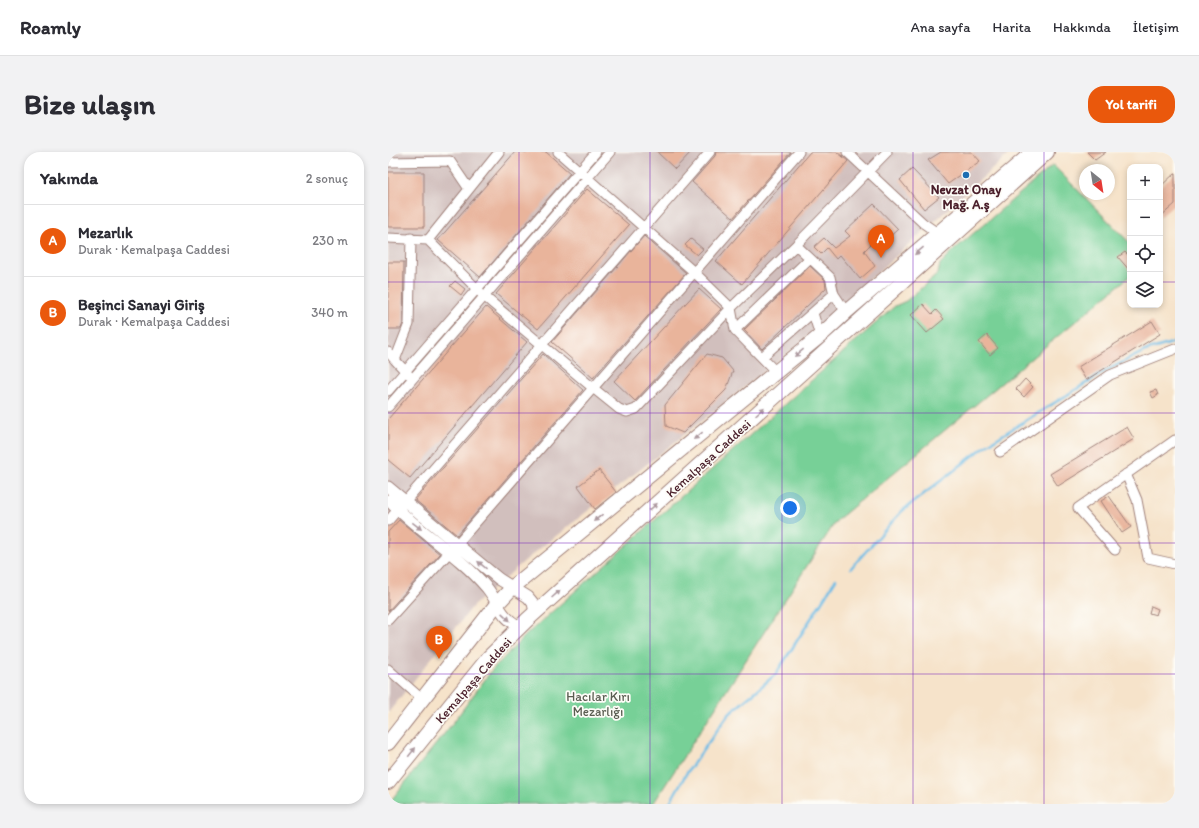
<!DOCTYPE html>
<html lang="tr">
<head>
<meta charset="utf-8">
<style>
  :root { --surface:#fff; --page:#f2f2f3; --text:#2b2b33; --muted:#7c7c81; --line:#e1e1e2; --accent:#ea580c }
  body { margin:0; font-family:Itim,sans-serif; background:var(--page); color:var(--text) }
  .controls { position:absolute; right:12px; top:12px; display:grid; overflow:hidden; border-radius:8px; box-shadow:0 2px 6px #0003 }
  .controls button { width:36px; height:36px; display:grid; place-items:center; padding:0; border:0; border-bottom:1px solid var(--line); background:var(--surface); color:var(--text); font:20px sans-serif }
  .compass { position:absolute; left:691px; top:12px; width:36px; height:36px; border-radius:50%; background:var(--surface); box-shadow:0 2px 6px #0003; rotate:150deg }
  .you { position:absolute; left:402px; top:356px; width:14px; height:14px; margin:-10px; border:3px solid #fff; border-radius:50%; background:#1a73e8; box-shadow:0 0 0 6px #1a73e833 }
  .badge { display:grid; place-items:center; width:26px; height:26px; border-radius:50%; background:var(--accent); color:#fff; font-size:13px; font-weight:700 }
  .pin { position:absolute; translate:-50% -33px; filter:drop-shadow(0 1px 2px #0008) }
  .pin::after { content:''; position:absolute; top:21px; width:14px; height:12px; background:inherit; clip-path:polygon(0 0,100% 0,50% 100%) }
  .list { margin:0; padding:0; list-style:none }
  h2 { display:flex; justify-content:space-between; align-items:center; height:52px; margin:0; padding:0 16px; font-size:17px }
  h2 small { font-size:13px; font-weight:400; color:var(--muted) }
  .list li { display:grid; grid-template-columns:26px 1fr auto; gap:12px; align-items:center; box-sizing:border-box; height:72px; padding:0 16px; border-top:1px solid var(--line) }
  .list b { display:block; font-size:15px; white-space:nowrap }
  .list p { margin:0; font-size:13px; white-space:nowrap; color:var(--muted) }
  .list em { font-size:13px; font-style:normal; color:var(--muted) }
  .icon { flex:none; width:22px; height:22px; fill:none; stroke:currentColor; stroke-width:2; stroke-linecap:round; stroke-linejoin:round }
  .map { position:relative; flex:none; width:787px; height:652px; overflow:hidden; border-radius:16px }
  header { display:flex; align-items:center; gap:24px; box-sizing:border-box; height:56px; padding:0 20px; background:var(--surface); border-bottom:1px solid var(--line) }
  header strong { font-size:19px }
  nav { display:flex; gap:22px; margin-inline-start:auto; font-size:14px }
  .intro { display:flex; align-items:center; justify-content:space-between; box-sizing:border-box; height:96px; padding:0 24px }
  h1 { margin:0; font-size:28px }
  .button { padding:10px 18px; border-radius:16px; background:var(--accent); color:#fff; font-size:14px; font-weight:700 }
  main { display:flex; gap:24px; padding:0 24px }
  aside { flex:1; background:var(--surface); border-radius:16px; box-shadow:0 2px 6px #0003 }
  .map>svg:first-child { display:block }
  .industrial { fill:#d1bfbd }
  .green { fill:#77d097; stroke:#607861 }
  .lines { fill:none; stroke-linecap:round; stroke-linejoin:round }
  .stream { stroke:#6bbce6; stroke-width:2.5 }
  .building { fill:#e9b49b }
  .minor-casing { stroke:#a0817a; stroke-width:11 }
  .tertiary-casing { stroke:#a0817a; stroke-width:13 }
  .primary-casing { stroke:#a0817a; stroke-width:16 }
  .minor { stroke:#fff; stroke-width:9 }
  .tertiary { stroke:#fff; stroke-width:11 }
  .primary { stroke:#fff; stroke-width:14 }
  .oneway { fill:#ae9aa0 }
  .grid { fill:none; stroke:#7b2cbf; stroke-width:1; stroke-opacity:0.55 }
  .poi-dot { fill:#1f6fb2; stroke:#fdfcf7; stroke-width:1.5 }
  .labels { text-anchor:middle; stroke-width:3.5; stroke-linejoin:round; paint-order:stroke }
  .poi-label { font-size:13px; font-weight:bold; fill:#4a1f2b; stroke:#fdfcf7 }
  .street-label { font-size:13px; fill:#4a1f2b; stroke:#fdfcf7 }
  .park-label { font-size:13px; fill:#5a5d51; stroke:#fdfcf7 }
</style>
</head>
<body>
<header>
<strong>Roamly</strong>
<nav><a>Ana sayfa</a><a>Harita</a><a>Hakkında</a><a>İletişim</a></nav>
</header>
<div class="intro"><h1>Bize ulaşın</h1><a class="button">Yol tarifi</a></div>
<main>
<aside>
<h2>Yakında<small>2 sonuç</small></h2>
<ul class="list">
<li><span class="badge">A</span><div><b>Mezarlık</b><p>Durak · Kemalpaşa Caddesi</p></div><em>230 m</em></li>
<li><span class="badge">B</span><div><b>Beşinci Sanayi Giriş</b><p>Durak · Kemalpaşa Caddesi</p></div><em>340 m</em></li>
</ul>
</aside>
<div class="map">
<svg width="787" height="652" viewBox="0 0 787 652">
  <rect width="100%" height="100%" fill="#fdfcf7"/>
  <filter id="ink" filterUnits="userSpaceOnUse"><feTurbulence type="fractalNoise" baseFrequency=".025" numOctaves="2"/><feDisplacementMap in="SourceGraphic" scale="8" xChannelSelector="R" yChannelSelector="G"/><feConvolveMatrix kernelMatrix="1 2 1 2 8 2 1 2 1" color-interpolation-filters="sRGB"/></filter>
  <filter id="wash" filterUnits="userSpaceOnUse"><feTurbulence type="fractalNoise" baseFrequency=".012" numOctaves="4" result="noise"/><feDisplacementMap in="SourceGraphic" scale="16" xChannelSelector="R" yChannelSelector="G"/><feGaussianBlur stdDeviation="0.9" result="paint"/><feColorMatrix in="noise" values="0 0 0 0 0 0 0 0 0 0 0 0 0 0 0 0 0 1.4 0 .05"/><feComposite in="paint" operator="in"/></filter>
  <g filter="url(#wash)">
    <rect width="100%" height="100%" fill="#f6e3ca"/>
    <path class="industrial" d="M0,0H623L411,192L140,406L85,454L0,561Z"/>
    <path class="green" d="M665,13L742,91V124L448,369L265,652H0L64,572L104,518L139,482L507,154L518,149L550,122L552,112L566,98Z"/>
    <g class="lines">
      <path class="stream" d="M463,416L514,359L600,292L721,217L757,199L787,190
        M281,652L298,622L340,563L388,522L448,427"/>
    </g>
    <g id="blocks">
      <path class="building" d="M127,0H158L182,21L92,125L50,88Z
        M269,0H303L287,17Z
        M328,0H403L345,66L304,30L327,4Z
        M422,0H449L460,9L354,132L328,109Z
        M553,0H584L592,9L560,32L540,8Z
        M699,0H718L707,8Z
        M524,17L551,45L536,57L512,28Z
        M0,20H36V75H0Z
        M787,21V52L772,65V35Z
        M199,37L241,73L150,177L108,142Z
        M486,52L510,77L499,87L497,85L492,90L488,87L476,99L487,114L472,127L452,103L448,107L439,96L433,102L426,95L436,86L446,96L462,84L457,79Z
        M256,84L298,121L205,226L164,190Z
        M303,87L315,97L309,103L297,93Z
        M737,100L742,105V119L730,105Z
        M0,110H16L15,171L13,177H0Z
        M422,114L437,128L438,136L374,197L356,178Z
        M67,129L77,137L73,143L62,134Z
        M311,137L333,157L247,249L226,229Z
        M535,152L544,162L548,158L556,167L539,181L523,163Z
        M98,155L139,190L22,326L0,308V267Z
        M764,169L772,182L698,228L690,215Z
        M599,183L610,196L602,203L591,190Z
        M155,202L195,238L69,383L27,348Z
        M319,202L334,206L345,219L338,238L295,281L278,274L277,253Z
        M637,227L645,235L636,245L628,237Z
        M768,238L770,243L765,246L762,240Z
        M739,275L746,287L670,334L662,322Z
        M211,318L228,340L207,357L190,334Z
        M721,344L743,375L734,381L713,349Z
        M11,368L52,402L0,459V380Z
        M763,454L770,457L768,463L761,461Z"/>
    </g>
  </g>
  <g filter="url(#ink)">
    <use href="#blocks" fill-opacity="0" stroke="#a0817a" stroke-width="1"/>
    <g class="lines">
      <g class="minor-casing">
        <path id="minor" d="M170,0L306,120L343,156L347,178L388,220
          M459,0L535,71L551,82
          M0,10L62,9L81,37
          M0,86L40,88L97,145L205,236L231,257L239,260L248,257L343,156L408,93L499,0
          M40,88L111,0
          M408,93L442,125L446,142L458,160
          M425,161L432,184
          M347,178L422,106
          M0,200L7,208
          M374,205L446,142
          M20,222L7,208L21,172L23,86
          M0,239L208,0
          M0,255L222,0
          M612,300L722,223L787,197
          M738,322L749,348L760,406L787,412
          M0,369L322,0
          M727,398L690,356L787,288
          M0,468L69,392L411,0
          M0,517L35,548"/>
      </g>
      <g class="tertiary-casing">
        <path id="tertiary" d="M0,335L111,427L140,445L145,451L147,461
          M0,348C31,380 70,402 99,436C111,451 112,465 132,475"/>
      </g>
      <g class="primary-casing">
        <path id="primary" d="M0,591L108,453L125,435L432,184L458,160L645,0
          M0,630L101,505L139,468L659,0"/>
      </g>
      <use href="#minor" class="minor"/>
      <use href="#tertiary" class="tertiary"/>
      <use href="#primary" class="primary"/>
    </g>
    <defs><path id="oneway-solid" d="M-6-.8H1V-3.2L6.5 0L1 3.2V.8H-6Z"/></defs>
    <g class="oneway">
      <use href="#oneway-solid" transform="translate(531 99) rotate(140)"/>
      <use href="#oneway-solid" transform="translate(411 201) rotate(141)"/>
      <use href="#oneway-solid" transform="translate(372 259) rotate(-42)"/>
      <use href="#oneway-solid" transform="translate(310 284) rotate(141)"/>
      <use href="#oneway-solid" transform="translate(265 355) rotate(-42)"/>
      <use href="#oneway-solid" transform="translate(210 366) rotate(141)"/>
      <use href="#oneway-solid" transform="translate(29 374) rotate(38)"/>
      <use href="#oneway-solid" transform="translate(94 413) rotate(-140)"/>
      <use href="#oneway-solid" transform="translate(168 442) rotate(-42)"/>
      <use href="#oneway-solid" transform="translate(118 465) rotate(43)"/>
      <use href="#oneway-solid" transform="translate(24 600) rotate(-51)"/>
    </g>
  </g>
  <path class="grid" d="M131,0V652M262,0V652M394,0V652M525,0V652M656,0V652M0,130H742M772,130H787M0,261H787M0,391H787M0,522H787"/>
  <circle class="poi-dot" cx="578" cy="23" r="4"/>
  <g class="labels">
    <g class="poi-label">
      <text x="578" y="42">Nevzat Onay<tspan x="578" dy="15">Mağ. A.ş</tspan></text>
    </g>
    <g class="street-label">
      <text transform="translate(320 306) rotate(-42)" y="5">Kemalpaşa Caddesi</text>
      <text transform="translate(85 528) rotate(-49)" y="5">Kemalpaşa Caddesi</text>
    </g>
    <g class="park-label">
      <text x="210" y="549">Hacılar Kırı<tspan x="210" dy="15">Mezarlığı</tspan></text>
    </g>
  </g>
</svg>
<div class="controls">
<button>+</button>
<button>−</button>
<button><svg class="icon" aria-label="locate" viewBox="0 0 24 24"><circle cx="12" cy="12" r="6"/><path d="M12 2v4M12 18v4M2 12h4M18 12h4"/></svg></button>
<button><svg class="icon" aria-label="layers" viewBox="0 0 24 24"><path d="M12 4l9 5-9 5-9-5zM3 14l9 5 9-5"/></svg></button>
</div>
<svg class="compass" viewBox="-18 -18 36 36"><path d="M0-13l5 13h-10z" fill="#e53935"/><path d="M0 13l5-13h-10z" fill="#7c7c81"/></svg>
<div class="you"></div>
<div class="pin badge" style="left:493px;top:106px">A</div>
<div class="pin badge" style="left:51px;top:507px">B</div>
</div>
</main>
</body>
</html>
